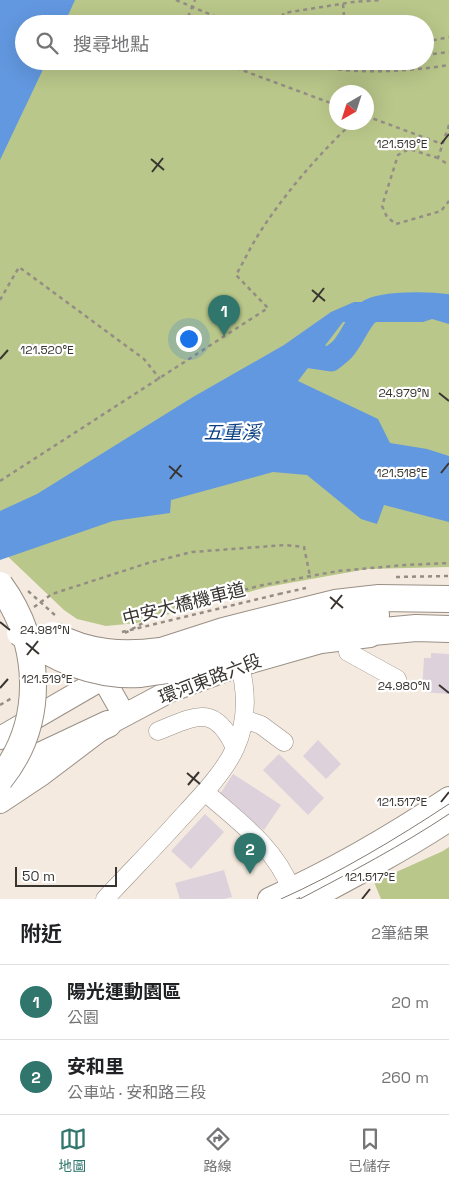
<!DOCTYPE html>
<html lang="zh-TW">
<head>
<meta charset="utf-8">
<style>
  :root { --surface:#fff; --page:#f6f6f6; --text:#202124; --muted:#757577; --line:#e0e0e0; --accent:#30766d }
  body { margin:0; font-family:"Space Grotesk","Noto Sans TC",sans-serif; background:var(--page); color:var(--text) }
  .compass { position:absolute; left:329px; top:85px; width:45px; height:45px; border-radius:50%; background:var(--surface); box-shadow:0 5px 20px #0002; rotate:219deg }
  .scale { position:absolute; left:15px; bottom:12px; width:102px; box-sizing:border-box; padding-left:5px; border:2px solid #383430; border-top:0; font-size:14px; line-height:18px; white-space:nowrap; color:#383430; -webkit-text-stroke:4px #fff; paint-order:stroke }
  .you { position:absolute; left:188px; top:338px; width:18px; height:18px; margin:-12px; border:4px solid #fff; border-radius:50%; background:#1a73e8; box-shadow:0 0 0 8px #1a73e833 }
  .badge { display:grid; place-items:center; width:32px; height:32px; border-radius:50%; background:var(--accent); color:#fff; font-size:16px; font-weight:700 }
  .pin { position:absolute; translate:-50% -41px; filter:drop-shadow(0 1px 2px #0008) }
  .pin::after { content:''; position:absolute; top:26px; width:18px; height:15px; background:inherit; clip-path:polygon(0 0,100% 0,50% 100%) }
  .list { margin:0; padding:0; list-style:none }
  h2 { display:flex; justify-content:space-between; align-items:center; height:65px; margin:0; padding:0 20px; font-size:21px }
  h2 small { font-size:16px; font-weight:400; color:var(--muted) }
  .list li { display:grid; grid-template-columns:32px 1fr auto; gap:15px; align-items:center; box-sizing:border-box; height:75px; padding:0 20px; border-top:1px solid var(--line) }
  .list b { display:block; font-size:19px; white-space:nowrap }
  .list p { margin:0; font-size:16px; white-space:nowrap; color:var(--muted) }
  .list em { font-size:16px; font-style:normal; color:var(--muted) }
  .icon { flex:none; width:28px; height:28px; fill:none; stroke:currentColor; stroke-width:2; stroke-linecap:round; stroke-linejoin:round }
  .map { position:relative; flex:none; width:449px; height:899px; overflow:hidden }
  .search { position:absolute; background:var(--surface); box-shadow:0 5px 20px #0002; left:15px; right:15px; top:15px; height:55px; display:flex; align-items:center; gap:12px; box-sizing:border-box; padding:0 18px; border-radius:28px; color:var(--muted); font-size:19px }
  .sheet { height:215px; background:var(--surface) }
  nav { display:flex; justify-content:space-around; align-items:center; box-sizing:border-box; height:70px; border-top:1px solid var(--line); background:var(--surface); font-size:14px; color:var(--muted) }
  nav a { display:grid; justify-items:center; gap:2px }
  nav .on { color:var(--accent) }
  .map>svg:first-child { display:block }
  .green { fill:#b9c78a; fill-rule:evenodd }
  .water { fill:#6298e0 }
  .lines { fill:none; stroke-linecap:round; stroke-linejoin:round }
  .river { stroke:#6298e0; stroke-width:25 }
  .building { fill:#ddd1db }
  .minor-casing { stroke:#998f85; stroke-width:19 }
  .major-casing { stroke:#998f85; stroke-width:24 }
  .highway-casing { stroke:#998f85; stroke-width:28 }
  .path { stroke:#948d85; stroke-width:2.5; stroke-dasharray:4 4; stroke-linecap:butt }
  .minor { stroke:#fff; stroke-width:18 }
  .major { stroke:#fff; stroke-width:22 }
  .highway { stroke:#fff; stroke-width:26 }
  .tram { stroke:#817a74; stroke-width:1 }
  .highway-bridge-casing { stroke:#998f85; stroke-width:28; stroke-linecap:butt }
  .path-bridge { stroke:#948d85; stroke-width:2.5; stroke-dasharray:4 4; stroke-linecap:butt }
  .highway-bridge { stroke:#fff; stroke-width:26 }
  .ticks { fill:none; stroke:#383430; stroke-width:2 }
  .labels { text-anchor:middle; stroke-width:4.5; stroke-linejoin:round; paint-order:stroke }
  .street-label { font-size:18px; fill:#383430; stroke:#fff }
  .water-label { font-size:19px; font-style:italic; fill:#0e4485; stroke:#fff }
  .ticks-label { font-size:12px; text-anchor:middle; fill:#383430; stroke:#fff; stroke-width:4.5; stroke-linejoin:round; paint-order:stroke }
</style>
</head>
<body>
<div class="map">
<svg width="449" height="899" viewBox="0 0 449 899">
  <rect width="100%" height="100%" fill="#f5eadf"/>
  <path class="green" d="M0,0H449V567L367,569L267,587L137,623L106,626L77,619L64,610L0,549ZM24,24H425V61H24ZM336,92H366V122H336Z
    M449,847V899H381L374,882L443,851Z"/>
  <path class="water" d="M0,0H75L64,24H24V61H47L0,160Z
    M354,302H449V324L432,319L423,322H343L298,381L378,419L390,443L427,449L449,456V522L384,505L377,524L361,519L307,475L273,472L171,500L170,513L113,521L0,560V511L37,494L193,397L284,345L331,312Z"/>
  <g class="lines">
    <path class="river" d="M287,363L297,354L331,359C335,355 342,351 345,346C353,336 357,324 366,314C378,302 432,304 449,307"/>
  </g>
  <path class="building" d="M431,653L449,654V694L422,692L424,658H431Z
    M318,740L341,764L326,779L303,756Z
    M279,754L324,798L308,815L263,770Z
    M233,774L281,805L264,830L224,804L220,794Z
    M205,814L224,832L191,869L171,851Z
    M224,870L232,897L224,899H180L175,883Z"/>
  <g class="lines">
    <g class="minor-casing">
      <path id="minor" d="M347,638L348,652L397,679
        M244,719L261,725L284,742
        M158,731C195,716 215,703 235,748
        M205,792C238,821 275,847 291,889
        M105,899C130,872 156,846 180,819C226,769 258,738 240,665"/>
    </g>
    <g class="major-casing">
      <path id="major" d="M103,678L124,715
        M0,738L119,669
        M0,802L42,774L108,724L170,691L240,665L321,642L370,636
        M269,899C332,871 392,836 449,798
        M311,899C358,874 405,849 449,820"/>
    </g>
    <g class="highway-casing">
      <path id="highway" d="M351,634L416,628L449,629
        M161,651L223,631L335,603L379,598L449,599
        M167,670C212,653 257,641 304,630C328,624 352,618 376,615
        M0,780L40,756L108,724"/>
    </g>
    <path class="path" d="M280,20L344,16L343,4
      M185,24L195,0
      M278,24L284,13L353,2L381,0
      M425,42L449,37
      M425,55L449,52
      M205,61L239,69L336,105
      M299,61C340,76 406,72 449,65
      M366,116L442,144
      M449,125L438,158L449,165
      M438,158L409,149L398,155L382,206L387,217L396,224L441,211L449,201
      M0,300L19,267L144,359L160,379
      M0,481L268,308L236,275C244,261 251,246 260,232C286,192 318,155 353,122
      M396,577L449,576
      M279,594L306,588
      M34,607L52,594L148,563L192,552L285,545L304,547L310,576
      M125,633L168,609L263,585L338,571L405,565L449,563
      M0,705L12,698"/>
    <use href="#minor" class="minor"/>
    <use href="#major" class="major"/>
    <use href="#highway" class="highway"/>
    <path class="tram" d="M281,899C339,873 396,839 449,804
      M300,899C351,872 401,846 449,814"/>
    <g class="highway-bridge-casing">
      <path id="highway-bridge" d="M0,585C42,643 46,722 0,779
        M20,633C52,659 97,677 140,674C149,673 158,671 167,670
        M53,635C89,654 122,656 161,651"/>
    </g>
    <path class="path-bridge" d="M176,0L233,24
      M28,591L56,616
      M122,632L279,594"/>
    <use href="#highway-bridge" class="highway-bridge"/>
  </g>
  <path class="ticks" d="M441,144L449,134M151,159L164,170M152,172L163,158M312,290L325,301M313,302L324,288M0,359L8,350M439,393L449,401M169,466L182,477M441,473L449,463M170,479L181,465M330,597L343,608M331,609L342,595M0,622L10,630M26,643L39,654M27,655L38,641M439,685L449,693M0,688L8,679M187,773L200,784M188,785L199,772M441,802L449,792M362,899L370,889"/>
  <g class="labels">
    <g class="street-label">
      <text transform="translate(184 604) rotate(-14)" y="6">中安大橋機車道</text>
      <text transform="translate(210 679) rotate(-21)" y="6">環河東路六段</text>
    </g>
    <g class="water-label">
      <text x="232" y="439">五重溪</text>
    </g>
  </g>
  <g class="ticks-label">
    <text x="402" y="148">121.519°E</text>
    <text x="47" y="354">121.520°E</text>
    <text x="404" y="397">24.979°N</text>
    <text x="402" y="477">121.518°E</text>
    <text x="45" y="634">24.981°N</text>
    <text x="47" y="683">121.519°E</text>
    <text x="404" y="690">24.980°N</text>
    <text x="402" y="806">121.517°E</text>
    <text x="370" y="881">121.517°E</text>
  </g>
</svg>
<svg class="compass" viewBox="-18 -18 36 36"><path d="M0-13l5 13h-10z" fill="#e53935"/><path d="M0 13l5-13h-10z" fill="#757577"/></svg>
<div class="scale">50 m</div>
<div class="you"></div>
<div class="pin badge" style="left:224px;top:336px">1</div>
<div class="pin badge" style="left:250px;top:874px">2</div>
<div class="search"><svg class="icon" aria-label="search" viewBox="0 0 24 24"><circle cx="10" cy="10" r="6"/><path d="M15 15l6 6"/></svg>搜尋地點</div>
</div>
<section class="sheet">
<h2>附近<small>2筆結果</small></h2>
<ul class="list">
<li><span class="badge">1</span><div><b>陽光運動園區</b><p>公園</p></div><em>20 m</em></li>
<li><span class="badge">2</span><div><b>安和里</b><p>公車站 · 安和路三段</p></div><em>260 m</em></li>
</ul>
</section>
<nav>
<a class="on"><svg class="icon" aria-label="map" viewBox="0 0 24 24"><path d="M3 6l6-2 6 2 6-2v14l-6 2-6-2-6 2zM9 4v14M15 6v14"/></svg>地圖</a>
<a><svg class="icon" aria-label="directions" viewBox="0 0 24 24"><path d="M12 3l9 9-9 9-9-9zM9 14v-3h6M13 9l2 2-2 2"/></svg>路線</a>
<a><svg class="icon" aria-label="saved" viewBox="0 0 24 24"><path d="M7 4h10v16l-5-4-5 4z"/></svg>已儲存</a>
</nav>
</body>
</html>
